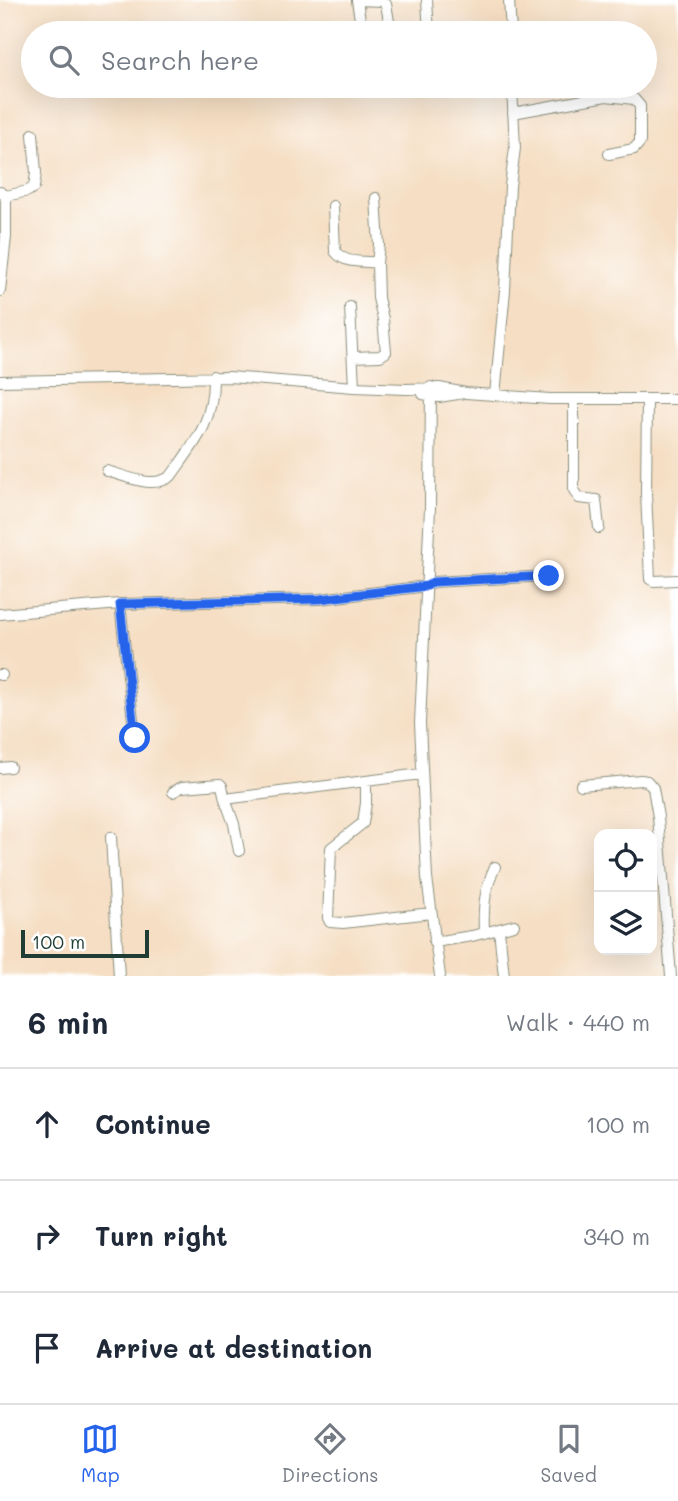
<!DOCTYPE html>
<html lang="en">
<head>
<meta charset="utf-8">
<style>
  :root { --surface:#fff; --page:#f2f2f3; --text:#1f2937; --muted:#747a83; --line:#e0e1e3; --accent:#2563eb }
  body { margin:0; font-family:Mali,sans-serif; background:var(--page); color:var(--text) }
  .controls { position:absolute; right:21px; bottom:21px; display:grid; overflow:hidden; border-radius:14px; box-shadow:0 7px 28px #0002 }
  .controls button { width:63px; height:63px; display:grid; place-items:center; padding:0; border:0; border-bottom:2px solid var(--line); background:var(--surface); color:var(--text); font:35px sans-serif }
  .scale { position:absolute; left:21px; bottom:18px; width:128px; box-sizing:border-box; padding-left:7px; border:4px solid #1f3d34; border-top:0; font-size:19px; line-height:24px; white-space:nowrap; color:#1f3d34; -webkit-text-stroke:5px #fff; paint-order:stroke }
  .stop { position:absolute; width:21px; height:21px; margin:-16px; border:5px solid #2563eb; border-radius:50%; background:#fff }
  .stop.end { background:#2563eb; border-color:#fff; box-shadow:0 2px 7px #0008 }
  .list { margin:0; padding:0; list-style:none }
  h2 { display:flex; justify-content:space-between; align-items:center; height:91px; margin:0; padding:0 28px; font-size:30px }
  h2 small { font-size:23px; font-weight:400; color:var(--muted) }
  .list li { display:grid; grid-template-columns:46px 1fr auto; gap:21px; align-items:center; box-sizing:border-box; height:112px; padding:0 28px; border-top:2px solid var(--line) }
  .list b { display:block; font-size:26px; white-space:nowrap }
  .list em { font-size:23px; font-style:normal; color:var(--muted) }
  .icon { flex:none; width:38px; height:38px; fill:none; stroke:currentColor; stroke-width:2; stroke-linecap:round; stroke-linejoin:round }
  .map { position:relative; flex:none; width:678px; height:976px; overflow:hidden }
  .search { position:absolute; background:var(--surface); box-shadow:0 7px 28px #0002; left:21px; right:21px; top:21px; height:77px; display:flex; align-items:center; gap:18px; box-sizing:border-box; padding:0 24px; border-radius:38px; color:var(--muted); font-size:26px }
  .sheet { height:427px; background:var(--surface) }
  nav { display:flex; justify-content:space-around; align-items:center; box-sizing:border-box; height:98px; border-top:2px solid var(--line); background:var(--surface); font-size:19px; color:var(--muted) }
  nav a { display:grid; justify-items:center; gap:4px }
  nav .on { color:var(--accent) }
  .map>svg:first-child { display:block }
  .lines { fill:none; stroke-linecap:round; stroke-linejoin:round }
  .minor-casing { stroke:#8a8e7c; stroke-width:12 }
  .minor { stroke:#fff; stroke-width:10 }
  .route { stroke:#2563eb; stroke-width:9 }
</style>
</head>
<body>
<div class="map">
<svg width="678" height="976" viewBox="0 0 678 976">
  <rect width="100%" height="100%" fill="#fff"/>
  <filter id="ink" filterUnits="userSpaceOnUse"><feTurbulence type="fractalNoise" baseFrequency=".0143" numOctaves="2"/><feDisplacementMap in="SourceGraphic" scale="14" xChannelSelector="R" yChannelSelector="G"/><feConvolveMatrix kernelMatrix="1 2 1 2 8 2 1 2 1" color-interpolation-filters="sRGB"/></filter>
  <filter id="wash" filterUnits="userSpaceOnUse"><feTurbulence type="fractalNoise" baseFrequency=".00686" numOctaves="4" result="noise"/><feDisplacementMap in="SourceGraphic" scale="28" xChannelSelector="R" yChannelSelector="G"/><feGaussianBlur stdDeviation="1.57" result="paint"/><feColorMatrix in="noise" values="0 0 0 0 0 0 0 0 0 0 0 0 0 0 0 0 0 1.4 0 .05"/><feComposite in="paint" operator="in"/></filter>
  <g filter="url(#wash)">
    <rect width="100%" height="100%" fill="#f5dec3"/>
  </g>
  <g filter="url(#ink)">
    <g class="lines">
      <g class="minor-casing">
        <path id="minor" d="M357,0L382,1L386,4L391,33
          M357,0L362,33
          M427,0L429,33
          M509,0L511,33
          M396,86V87
          M513,113L606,96L634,99L640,106V142L634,149L609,154
          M0,192L6,196L28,191L34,187L36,173L33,134
          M333,206L335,251C345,265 362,260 377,263
          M0,291L6,237V196
          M350,307L354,387
          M353,357L380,356L386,352L383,319L378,298L377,263L379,245L376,198
          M0,381L229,377L354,387L406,389L439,388L466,393L550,399H678
          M431,387L430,508L420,723L427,878L440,976
          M423,394L439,397L464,393
          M495,395L505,290L510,186L515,148L512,86
          M574,399V490L579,498L596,500L599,528
          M647,400L646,493L650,579L654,581L678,580
          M107,471C126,476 153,490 171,476C196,441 214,422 213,376
          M120,604L135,738
          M0,614L120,604L320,599L427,586L433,582L549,576
          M0,675H2
          M0,768L10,767
          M366,781V803L363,823L331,848L328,918L330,922L343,923L431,913
          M581,785L641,780L647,781L653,788L658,817L671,976
          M173,792L182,787L220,784L222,786L225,799L421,774
          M225,799L234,824L239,851
          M111,837L119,976
          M499,930L504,976
          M484,933C483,908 484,890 495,867
          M434,942L472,936L514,925"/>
      </g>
      <use href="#minor" class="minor"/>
    </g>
  </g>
  <g class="lines" filter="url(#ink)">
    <path class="route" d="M135,738L120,604L320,599L427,586L433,582L549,576"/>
  </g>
</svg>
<div class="controls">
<button><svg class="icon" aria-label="locate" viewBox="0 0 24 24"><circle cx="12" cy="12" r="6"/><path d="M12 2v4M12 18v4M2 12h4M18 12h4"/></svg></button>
<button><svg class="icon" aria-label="layers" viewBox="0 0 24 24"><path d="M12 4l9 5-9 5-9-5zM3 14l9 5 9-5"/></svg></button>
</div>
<div class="scale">100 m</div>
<div class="stop" style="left:135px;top:738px"></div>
<div class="stop end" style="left:549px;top:576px"></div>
<div class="search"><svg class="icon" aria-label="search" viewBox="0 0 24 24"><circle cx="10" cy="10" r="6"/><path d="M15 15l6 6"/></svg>Search here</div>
</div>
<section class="sheet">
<h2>6 min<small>Walk · 440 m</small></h2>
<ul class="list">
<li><svg class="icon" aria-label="ahead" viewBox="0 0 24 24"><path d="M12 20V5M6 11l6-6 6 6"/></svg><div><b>Continue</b></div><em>100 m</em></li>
<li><svg class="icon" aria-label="right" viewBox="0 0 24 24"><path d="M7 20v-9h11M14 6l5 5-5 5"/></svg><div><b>Turn right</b></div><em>340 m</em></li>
<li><svg class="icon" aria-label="arrive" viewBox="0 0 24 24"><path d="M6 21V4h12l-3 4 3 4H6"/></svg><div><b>Arrive at destination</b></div></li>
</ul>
</section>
<nav>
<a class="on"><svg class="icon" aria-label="map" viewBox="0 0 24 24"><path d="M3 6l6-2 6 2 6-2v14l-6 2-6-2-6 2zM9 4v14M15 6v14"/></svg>Map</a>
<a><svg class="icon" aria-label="directions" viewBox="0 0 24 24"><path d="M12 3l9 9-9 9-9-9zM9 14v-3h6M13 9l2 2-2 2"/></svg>Directions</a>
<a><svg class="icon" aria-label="saved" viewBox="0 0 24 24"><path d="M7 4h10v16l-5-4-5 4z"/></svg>Saved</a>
</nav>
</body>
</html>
